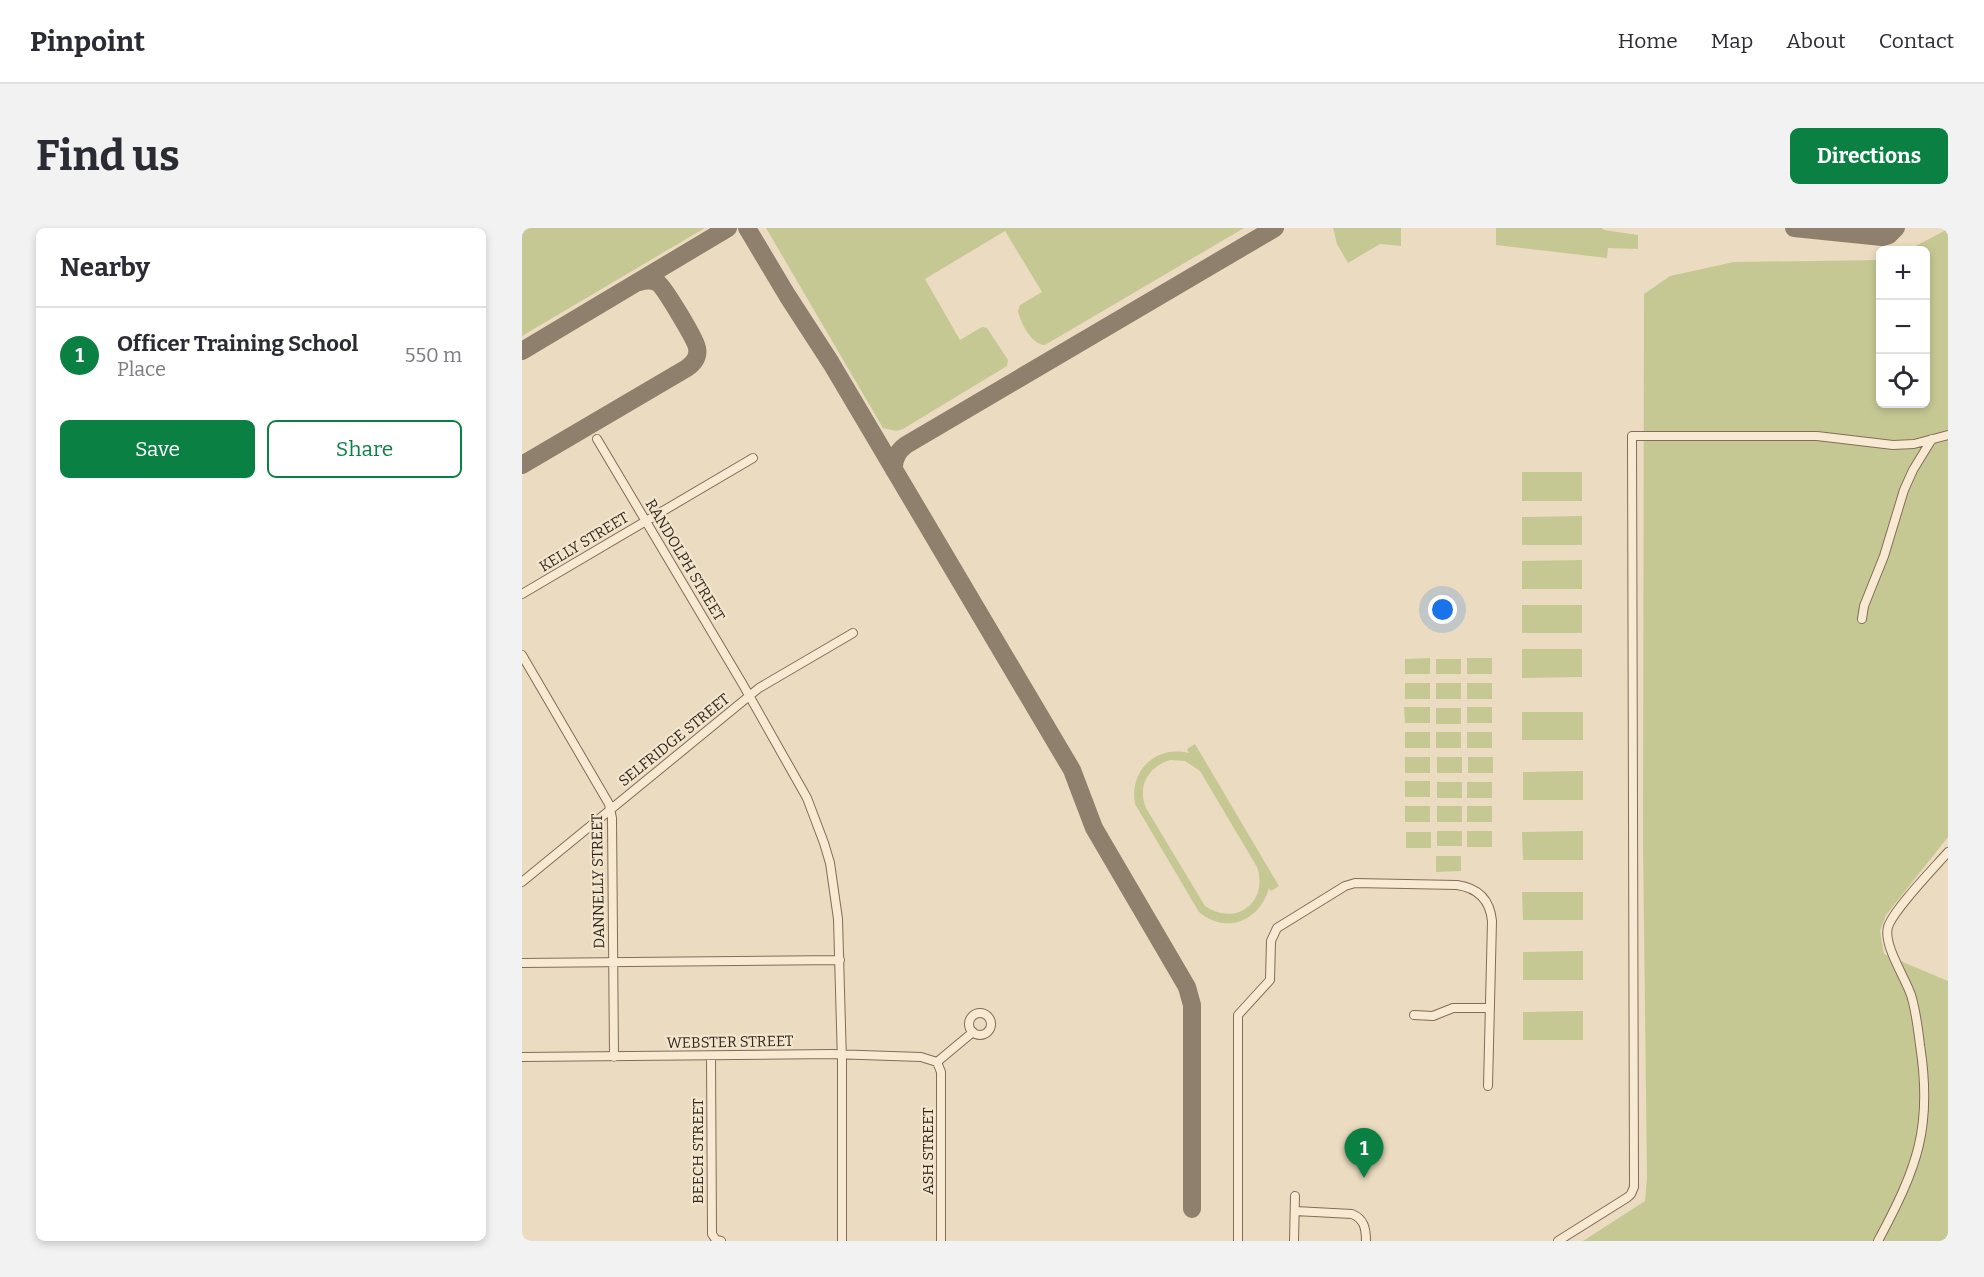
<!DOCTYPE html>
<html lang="en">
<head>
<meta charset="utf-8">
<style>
  :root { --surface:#fff; --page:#f2f2f3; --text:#2b2b33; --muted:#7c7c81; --line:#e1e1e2; --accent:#0b8043 }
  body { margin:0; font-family:Bitter,serif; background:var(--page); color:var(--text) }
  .controls { position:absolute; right:18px; top:18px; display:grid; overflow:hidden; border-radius:9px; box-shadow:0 3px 9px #0003 }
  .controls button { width:54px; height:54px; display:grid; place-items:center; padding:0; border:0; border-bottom:2px solid var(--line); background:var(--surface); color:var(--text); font:30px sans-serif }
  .you { position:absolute; left:921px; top:382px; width:21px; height:21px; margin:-15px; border:4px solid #fff; border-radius:50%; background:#1a73e8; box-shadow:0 0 0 9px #1a73e833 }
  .badge { display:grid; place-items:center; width:39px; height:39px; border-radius:50%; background:var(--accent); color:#fff; font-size:20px; font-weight:700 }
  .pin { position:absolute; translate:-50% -50px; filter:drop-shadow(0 2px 3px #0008) }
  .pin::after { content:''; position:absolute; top:32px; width:21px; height:18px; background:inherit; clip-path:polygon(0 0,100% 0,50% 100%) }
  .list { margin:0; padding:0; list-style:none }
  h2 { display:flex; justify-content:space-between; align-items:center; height:78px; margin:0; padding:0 24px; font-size:26px }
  h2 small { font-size:20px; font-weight:400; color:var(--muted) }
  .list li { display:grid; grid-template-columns:39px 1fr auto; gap:18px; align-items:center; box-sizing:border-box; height:96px; padding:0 24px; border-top:2px solid var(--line) }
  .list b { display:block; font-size:22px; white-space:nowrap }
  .list p { margin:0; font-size:20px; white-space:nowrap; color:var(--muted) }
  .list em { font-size:20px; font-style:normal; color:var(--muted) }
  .actions { display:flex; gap:12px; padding:18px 24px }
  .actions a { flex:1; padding:14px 0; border:2px solid var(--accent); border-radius:9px; text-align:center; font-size:21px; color:var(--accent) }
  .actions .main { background:var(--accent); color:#fff }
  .icon { flex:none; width:33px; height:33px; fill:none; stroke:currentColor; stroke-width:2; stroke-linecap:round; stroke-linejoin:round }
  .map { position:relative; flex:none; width:1426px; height:1013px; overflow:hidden; border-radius:9px }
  header { display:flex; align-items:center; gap:36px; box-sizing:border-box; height:84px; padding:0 30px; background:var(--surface); border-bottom:2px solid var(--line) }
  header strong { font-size:28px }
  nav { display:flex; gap:33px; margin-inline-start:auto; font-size:21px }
  .intro { display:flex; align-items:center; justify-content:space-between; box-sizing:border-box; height:144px; padding:0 36px }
  h1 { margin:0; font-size:42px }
  .button { padding:15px 27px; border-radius:9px; background:var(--accent); color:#fff; font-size:21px; font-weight:700 }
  main { display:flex; gap:36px; padding:0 36px }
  aside { flex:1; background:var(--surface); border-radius:9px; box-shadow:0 3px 9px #0003 }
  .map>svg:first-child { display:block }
  .green { fill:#c6c894; fill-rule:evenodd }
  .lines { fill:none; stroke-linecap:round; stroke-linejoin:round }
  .taxiway { stroke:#8f806e; stroke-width:18 }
  .minor-casing { stroke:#836c59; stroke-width:10 }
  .minor { stroke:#f7e9d2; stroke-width:8 }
  .labels { text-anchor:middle; stroke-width:4.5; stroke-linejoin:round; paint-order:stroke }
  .street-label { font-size:15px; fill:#33261c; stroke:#f3e6cf }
</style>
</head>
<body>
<header>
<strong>Pinpoint</strong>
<nav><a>Home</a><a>Map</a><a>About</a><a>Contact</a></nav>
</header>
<div class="intro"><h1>Find us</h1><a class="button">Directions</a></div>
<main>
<aside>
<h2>Nearby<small></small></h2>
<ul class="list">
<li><span class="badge">1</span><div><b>Officer Training School</b><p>Place</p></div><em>550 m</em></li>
</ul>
<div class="actions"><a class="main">Save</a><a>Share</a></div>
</aside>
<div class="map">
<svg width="1426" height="1013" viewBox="0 0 1426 1013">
  <rect width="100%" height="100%" fill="#ebdbc0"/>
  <path class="green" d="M0,0H183L0,108Z
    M244,0H722L523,117C510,117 499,96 496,83L498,77L520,64L483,3L403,51L438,112L460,99L465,100L486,132L485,138L381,201L374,203L361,200Z
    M811,0H879V18L858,16L826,35L815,16Z
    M974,0H1080L1082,2L1116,7V21L1086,20L1085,30L974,17Z
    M1426,1V609L1364,687L1358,703L1362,726L1426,753V1013H1061L1123,973L1125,950L1121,614L1122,66L1148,48L1212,34L1358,32V176H1404V22H1386Z
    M1000,244H1060V273H1000Z
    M1060,288V317H1000V289Z
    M1060,332V361H1000V333Z
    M1000,377H1060V405H1000Z
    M1000,421H1060V449L1000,450Z
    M908,430V446H883V431Z
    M945,430H970V446H945Z
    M914,431H939V446H914Z
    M883,455H908V471H883Z
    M914,455H939V471H914Z
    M945,455H970V471H945Z
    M882,479H908V495H883Z
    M945,479H970V495H945Z
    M914,480H939V496H914Z
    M1000,484H1061V512H1000Z
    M883,504H908V520H883Z
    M914,504H939V520H914Z
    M945,504H970V520H945Z
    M673,516L757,658L749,663L747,660C738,693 704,707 677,684L613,576C607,542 634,517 667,525L665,521ZM648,532L663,533L678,543L735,639C747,674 714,699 683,678L624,580C615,558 626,539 648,532Z
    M883,529H908V545H883Z
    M915,529H940V545H915Z
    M946,529H971V545H946Z
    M1061,543V572H1001V544Z
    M883,553H908V569H883Z
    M915,554H940V570H915Z
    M945,554H970V570H945Z
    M883,578H908V594H883Z
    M915,578H940V594H915Z
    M945,578H970V594H945Z
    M915,603H940V618H915Z
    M945,603H970V619H945Z
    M1061,603V632H1001L1000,604Z
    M884,604H909V620H884Z
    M914,628H939V643L914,644Z
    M1000,664H1061V692H1001Z
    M1061,723V752H1001V724Z
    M1061,783V812H1001V784Z"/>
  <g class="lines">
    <path class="taxiway" d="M225,0L265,67L309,135L550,542L572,600L665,759L670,777V981
      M1272,0L1360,9L1367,7L1374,0
      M0,123L206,0
      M0,237L165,140C172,135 177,129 175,120C174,112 142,59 136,55C130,51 124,52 117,54
      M372,242C371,231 376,223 384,217L753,0"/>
    <g class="minor-casing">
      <path id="minor" d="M75,211L220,455L285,570L302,615L308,635L316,691L320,834V1013
        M0,366L231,230
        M1340,391L1342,378L1362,328L1382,262L1391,242L1410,211
        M0,427L87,576L90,590L92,829
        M0,654L237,460L331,405
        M0,735L318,732
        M447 796a11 11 0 1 1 22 0a11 11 0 1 1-22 0Z
        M892,787L911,788L931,780H968
        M189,828L190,1006L194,1012L199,1013
        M0,829L310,826L399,829L415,834
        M415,834L419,844V1013
        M415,834L451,804
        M773,983L830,986C842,991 844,1000 844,1013
        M716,1013V787L748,752L749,713L755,700L823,658L833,655L935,657C956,660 968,672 970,693L966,858
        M772,1013L773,968
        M1036,1013L1106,969L1109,966L1112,959L1110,208H1295L1371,217L1392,216L1426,207
        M1356,1013C1395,940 1411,900 1398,817C1396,800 1394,783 1389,767C1383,749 1361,717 1366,699C1371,682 1413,639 1426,624"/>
    </g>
    <use href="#minor" class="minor"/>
  </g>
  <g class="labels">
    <g class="street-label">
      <text transform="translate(62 314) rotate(-31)" y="5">KELLY STREET</text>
      <text transform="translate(163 332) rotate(59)" y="5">RANDOLPH STREET</text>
      <text transform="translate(152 512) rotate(-39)" y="5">SELFRIDGE STREET</text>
      <text transform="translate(76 653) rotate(-91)" y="5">DANNELLY STREET</text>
      <text transform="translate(208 814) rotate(-1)" y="5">WEBSTER STREET</text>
      <text transform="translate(176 923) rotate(-90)" y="5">BEECH STREET</text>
      <text transform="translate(406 923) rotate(-90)" y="5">ASH STREET</text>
    </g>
  </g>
</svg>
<div class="controls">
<button>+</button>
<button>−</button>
<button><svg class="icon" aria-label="locate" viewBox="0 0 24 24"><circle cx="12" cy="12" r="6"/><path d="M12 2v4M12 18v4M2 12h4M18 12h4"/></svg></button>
</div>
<div class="you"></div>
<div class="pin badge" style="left:842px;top:950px">1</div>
</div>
</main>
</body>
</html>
